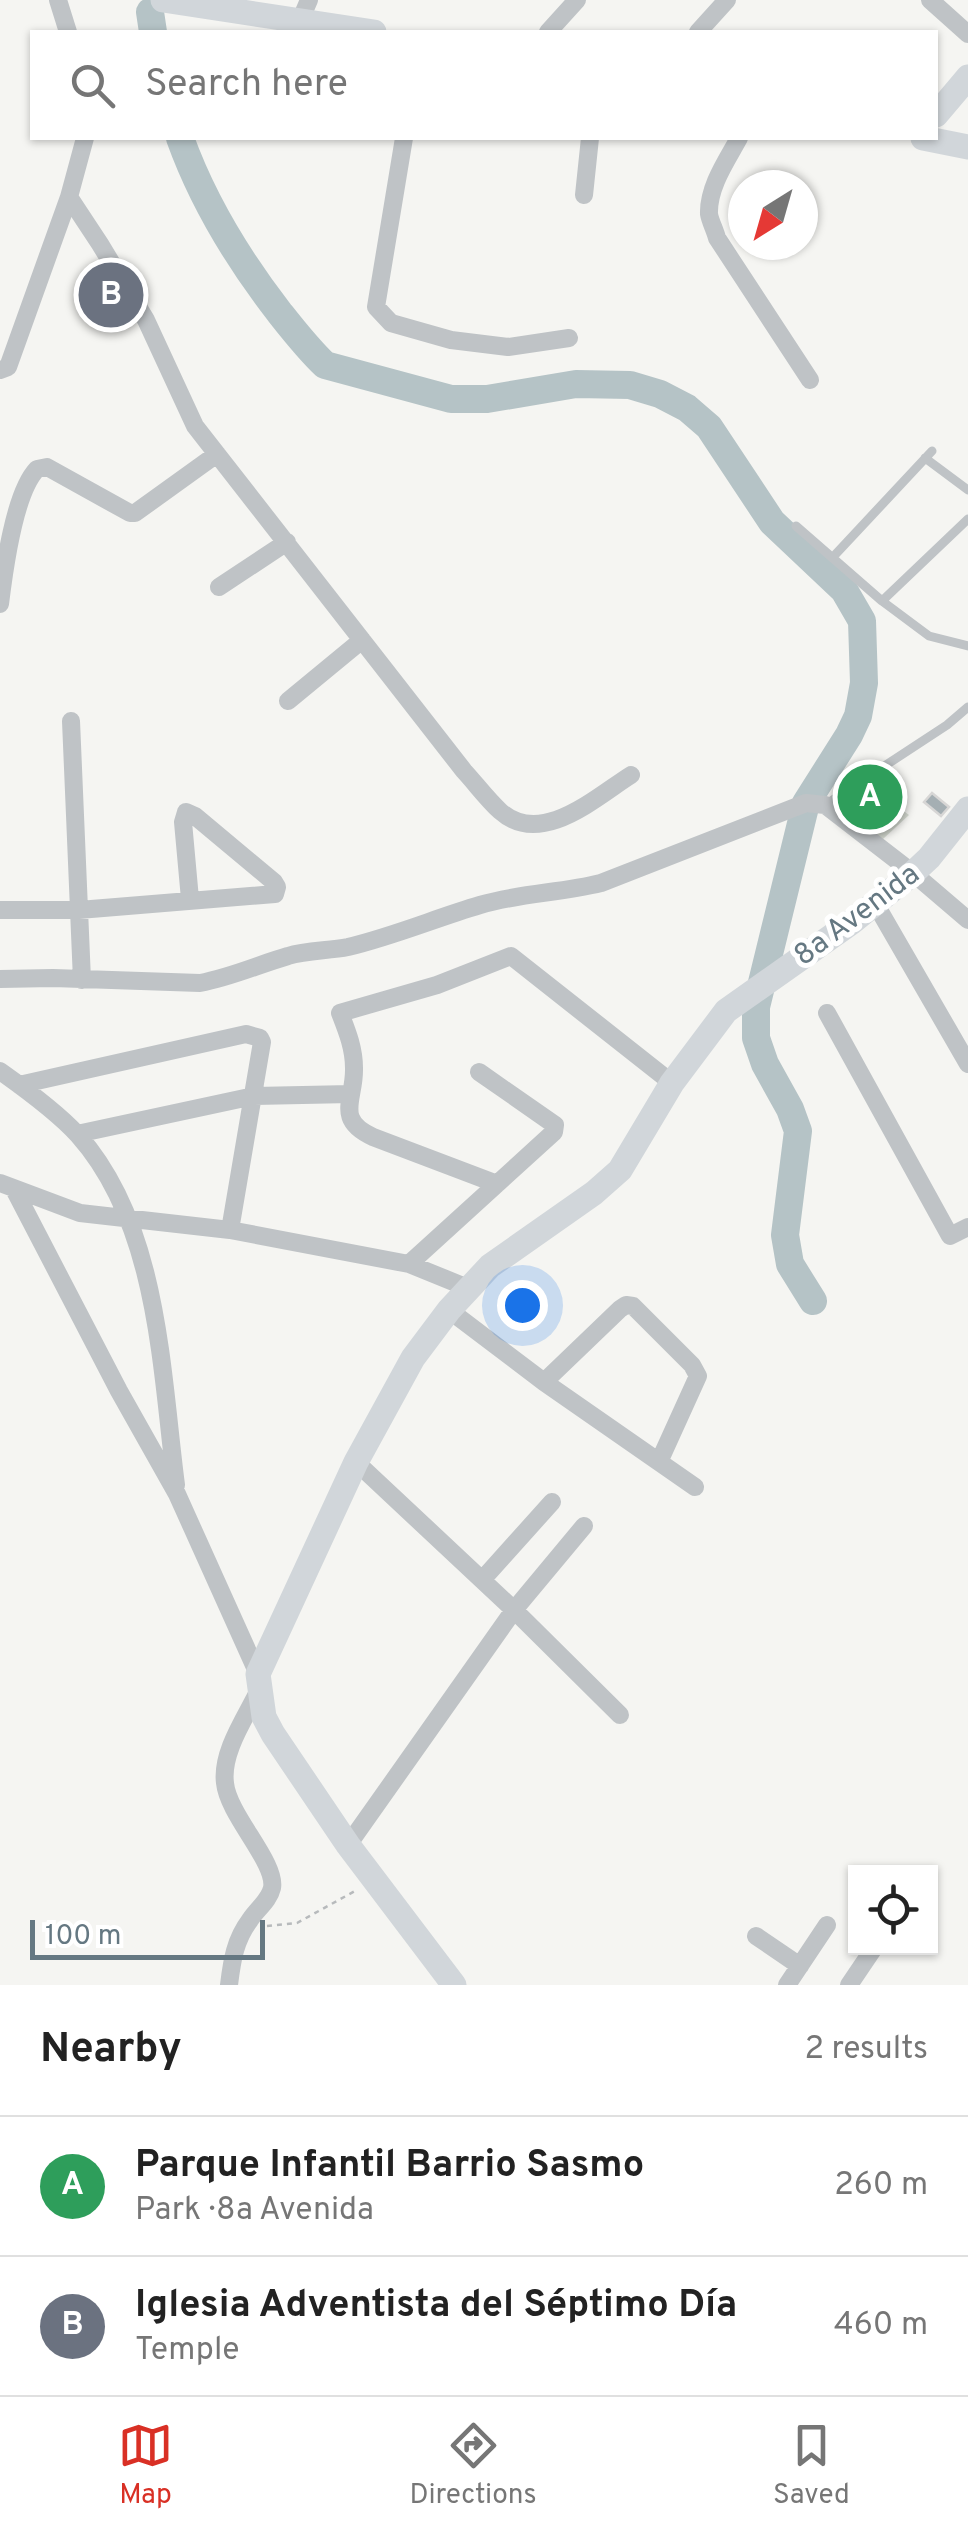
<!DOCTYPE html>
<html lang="en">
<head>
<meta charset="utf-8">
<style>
  :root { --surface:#fff; --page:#f6f6f6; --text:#222; --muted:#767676; --line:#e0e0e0; --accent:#d93025 }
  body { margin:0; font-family:Overpass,sans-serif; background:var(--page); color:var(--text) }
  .controls { position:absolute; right:30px; bottom:30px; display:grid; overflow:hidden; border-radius:0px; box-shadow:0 2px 8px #0004 }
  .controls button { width:90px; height:90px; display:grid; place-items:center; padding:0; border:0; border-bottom:2px solid var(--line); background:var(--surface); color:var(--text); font:50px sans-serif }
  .compass { position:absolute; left:728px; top:170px; width:90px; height:90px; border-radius:50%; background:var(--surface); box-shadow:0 2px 8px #0004; rotate:217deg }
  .scale { position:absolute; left:30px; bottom:25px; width:235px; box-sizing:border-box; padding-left:10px; border:5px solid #657882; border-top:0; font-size:28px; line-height:35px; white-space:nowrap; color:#657882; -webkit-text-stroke:8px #fff; paint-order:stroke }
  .you { position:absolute; left:522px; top:1305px; width:35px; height:35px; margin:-25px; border:8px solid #fff; border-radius:50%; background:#1a73e8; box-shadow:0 0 0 15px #1a73e833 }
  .badge { display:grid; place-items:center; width:65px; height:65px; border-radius:50%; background:var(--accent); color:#fff; font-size:32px; font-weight:700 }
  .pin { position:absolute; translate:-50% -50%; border:5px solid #fff; box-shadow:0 2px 10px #0006 }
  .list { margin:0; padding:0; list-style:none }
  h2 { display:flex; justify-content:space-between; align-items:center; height:130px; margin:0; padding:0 40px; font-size:42px }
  h2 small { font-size:32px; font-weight:400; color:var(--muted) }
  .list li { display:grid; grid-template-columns:65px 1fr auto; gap:30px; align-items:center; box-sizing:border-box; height:140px; padding:0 40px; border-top:2px solid var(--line) }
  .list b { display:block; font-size:38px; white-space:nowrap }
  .list p { margin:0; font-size:32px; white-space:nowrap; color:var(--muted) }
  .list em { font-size:32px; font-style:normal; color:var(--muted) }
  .icon { flex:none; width:55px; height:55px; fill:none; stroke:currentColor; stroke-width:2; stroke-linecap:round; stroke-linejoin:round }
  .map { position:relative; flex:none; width:968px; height:1985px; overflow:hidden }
  .search { position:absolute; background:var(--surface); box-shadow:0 2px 8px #0004; left:30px; right:30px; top:30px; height:110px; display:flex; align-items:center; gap:25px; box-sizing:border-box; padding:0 35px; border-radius:0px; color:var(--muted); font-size:38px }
  .sheet { height:410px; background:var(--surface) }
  nav { display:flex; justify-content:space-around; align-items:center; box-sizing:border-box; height:140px; border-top:2px solid var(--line); background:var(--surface); font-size:28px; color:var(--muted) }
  nav a { display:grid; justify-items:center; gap:5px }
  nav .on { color:var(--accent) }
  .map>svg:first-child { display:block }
  .forest { fill:url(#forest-crowns) }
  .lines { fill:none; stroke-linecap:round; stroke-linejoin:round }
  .river { stroke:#b5c3c6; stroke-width:28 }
  .building { fill:#a5afb3; stroke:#d7d6d5; stroke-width:2.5 }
  .path { stroke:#b7babc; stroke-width:2.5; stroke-dasharray:5 5; stroke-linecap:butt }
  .lane { stroke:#bfc3c6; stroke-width:9 }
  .street { stroke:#bfc3c6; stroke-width:18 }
  .secondary { stroke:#d1d6da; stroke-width:25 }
  .labels { text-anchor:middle; stroke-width:10; stroke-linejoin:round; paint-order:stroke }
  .street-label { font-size:30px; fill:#657882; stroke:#fff }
</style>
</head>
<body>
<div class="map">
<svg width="968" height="1985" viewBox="0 0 968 1985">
  <defs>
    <pattern id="forest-crowns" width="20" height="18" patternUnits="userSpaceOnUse" patternTransform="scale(2.5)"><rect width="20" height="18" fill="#d5dad1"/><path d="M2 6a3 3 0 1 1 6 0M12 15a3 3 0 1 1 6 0" fill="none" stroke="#b0b6af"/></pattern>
  </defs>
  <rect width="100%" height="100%" fill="#f5f5f2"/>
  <path class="forest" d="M866,783L909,815L883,839L844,811Z"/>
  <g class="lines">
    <path class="river" d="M150,12L153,32
      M180,138C203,202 238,259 279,312C294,331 308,349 325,365L451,399H487L576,384L630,385L660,394L687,408L709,427L772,522L844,590L862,621L864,683L858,716L849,735L806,803L756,1007V1038L765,1064L790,1109L798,1131L785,1235L790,1264L813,1301"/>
  </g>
  <path class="building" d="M932,793L949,807L941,816L924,802Z"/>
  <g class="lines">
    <path class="path" d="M267,1926L297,1923L355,1891"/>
    <path class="lane" d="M925,458L968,490
      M968,519L882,601L929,636L968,646
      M796,526L882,601
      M833,557L932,451
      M825,805L947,725L968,707"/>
    <path class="street" d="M58,0L68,32
      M930,0L968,34
      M300,21L309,0
      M548,32L577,0
      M698,32L727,0
      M404,138L376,307L391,323L451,340L508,347L569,338
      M739,138C727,160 708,187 709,214C710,221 715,230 717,238L810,380
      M584,195L590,138
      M69,197L100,244L146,320L195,426L464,771C476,784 487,799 500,811C541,848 596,797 631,775
      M0,370L8,367L69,197L85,138
      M219,587L287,542
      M0,604C4,571 14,493 37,469L47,467L130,513H135L217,454
      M288,701L362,640
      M71,721L82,980
      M875,903L968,1064
      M0,910H79L275,894L277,887L274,882L195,816L186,812L183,822L190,899
      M0,979L53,978L200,983C232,977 257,965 288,956C307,950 329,951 348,947C394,936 436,918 480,905C520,893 561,893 601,883L806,803L825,805L913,873L968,920
      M827,1013L950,1236L968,1227
      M0,1071C24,1088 58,1113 78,1135C159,1226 161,1370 176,1485
      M19,1085L246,1034L260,1038L262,1042L230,1230
      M77,1134L254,1096L351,1094
      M0,1183L80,1213L230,1230L409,1264L468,1288
      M497,1184L373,1137C334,1119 355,1100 354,1068C354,1048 347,1031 340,1013L437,985L511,956L672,1083
      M14,1189L119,1391L177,1494L258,1674
      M409,1264L554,1132L555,1125L479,1072
      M449,1310L544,1382L695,1487
      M544,1382L620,1309L626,1305L633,1306L692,1365L698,1376L659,1462
      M356,1462L514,1610L620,1715
      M482,1580L552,1502
      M348,1845L514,1610L584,1526
      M756,1936L800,1966
      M229,1985C232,1960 235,1940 250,1920C257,1909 269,1901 272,1888C277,1863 228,1815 225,1783C221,1752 246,1717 259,1690
      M787,1985L827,1925
      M849,1985L874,1948"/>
    <path class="secondary" d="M163,0L374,32
      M936,115L968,77
      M923,138L968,147
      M454,1985L348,1845L273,1734L264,1717L258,1674L356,1462L413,1358L449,1310L490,1266L594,1193L620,1170L672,1083L726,1011L852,922L913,873L929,858L968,809"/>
  </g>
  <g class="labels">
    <g class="street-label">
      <text transform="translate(856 914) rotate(-37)" y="10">8a Avenida</text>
    </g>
  </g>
</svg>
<div class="controls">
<button><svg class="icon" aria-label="locate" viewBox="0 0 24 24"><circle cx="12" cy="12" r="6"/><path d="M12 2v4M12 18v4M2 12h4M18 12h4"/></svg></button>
</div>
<svg class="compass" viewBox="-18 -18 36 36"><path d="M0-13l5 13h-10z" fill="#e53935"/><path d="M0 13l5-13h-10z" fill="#767676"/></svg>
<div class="scale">100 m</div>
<div class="you"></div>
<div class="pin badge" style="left:870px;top:797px;background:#2e9e5b">A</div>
<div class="pin badge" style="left:111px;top:295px;background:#6b7280">B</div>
<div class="search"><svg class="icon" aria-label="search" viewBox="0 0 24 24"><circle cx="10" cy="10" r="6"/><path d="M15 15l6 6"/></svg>Search here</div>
</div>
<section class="sheet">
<h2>Nearby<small>2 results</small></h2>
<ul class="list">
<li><span class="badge" style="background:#2e9e5b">A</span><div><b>Parque Infantil Barrio Sasmo</b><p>Park · 8a Avenida</p></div><em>260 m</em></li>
<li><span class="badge" style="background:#6b7280">B</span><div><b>Iglesia Adventista del Séptimo Día</b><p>Temple</p></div><em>460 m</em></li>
</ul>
</section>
<nav>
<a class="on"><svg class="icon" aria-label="map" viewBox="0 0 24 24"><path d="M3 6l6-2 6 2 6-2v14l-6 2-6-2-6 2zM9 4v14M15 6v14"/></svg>Map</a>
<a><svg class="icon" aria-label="directions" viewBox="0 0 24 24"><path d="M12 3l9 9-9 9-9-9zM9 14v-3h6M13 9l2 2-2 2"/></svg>Directions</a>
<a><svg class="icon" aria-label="saved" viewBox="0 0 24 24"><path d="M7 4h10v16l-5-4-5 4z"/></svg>Saved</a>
</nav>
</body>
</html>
